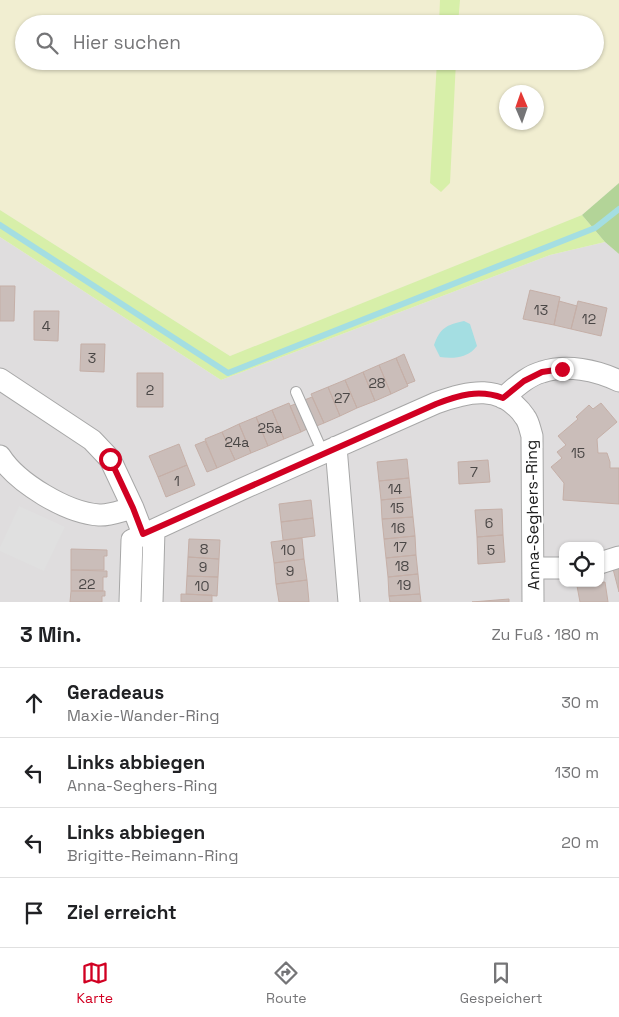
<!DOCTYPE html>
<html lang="de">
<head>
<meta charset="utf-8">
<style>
  :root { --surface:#fff; --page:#f2f2f2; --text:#202124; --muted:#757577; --line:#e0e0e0; --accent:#d10022 }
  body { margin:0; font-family:"Space Grotesk",sans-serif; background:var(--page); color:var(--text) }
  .controls { position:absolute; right:15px; bottom:15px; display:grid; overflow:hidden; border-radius:10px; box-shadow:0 1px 4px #0004 }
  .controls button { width:45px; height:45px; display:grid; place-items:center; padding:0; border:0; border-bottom:1px solid var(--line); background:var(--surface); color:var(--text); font:25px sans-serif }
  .compass { position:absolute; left:499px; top:85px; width:45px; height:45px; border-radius:50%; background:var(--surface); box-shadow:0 1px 4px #0004; rotate:358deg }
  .stop { position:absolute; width:15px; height:15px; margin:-11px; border:4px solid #d10022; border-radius:50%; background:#fff }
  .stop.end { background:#d10022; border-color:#fff; box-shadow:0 1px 5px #0008 }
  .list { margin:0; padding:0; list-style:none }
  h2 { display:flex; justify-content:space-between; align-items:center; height:65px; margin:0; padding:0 20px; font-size:21px }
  h2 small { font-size:16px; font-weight:400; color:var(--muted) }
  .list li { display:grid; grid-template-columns:32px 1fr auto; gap:15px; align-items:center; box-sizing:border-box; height:70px; padding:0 20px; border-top:1px solid var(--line) }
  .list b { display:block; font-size:19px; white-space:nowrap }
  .list p { margin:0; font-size:16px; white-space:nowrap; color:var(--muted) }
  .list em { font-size:16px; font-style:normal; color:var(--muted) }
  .icon { flex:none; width:28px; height:28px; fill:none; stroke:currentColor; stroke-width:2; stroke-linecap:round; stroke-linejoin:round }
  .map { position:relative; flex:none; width:619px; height:602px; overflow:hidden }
  .search { position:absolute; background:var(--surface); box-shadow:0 1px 4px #0004; left:15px; right:15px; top:15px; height:55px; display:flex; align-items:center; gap:12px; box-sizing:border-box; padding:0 18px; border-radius:28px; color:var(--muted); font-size:19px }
  .sheet { height:345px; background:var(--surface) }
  nav { display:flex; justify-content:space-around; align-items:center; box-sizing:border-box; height:70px; border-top:1px solid var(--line); background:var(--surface); font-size:14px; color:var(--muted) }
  nav a { display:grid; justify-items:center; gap:2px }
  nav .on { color:var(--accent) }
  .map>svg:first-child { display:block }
  .residential { fill:#dfddde; fill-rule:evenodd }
  .farmland { fill:#f1eed1; fill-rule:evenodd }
  .grass { fill:#d7efa9 }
  .forest { fill:#b3d498 }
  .parking { fill:#e0e0e0 }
  .water { fill:#a4dee2 }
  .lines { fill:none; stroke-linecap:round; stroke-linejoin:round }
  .stream { stroke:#a4dee2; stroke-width:6 }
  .building { fill:#cabdb9; stroke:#c5afa7 }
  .service-casing { stroke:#a7a7a7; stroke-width:12 }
  .minor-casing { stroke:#a7a7a7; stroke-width:23 }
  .service { stroke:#fff; stroke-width:10 }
  .minor { stroke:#fff; stroke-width:21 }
  .route { stroke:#d10022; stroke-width:6 }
  .labels { text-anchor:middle; stroke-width:4.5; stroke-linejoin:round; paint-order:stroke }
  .number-label { font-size:14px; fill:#4a4746 }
  .street-label { font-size:16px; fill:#202020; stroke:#fff }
</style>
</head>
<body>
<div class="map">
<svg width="619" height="602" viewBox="0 0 619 602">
  <rect width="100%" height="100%" fill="#f2ece6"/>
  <path class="residential" d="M0,237L221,380L550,255L605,242L619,254V602H0ZM563,546H600V583H563Z"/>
  <path class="farmland" d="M0,0H619V183L582,215L230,356L0,210ZM24,24H595V61H24ZM506,92H536V122H506Z"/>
  <path class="grass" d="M440,0H460L458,24H439Z
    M437,61H456L450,183L441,192L430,183Z
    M0,210L230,356L582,215L605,242L550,255L221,380L0,237Z"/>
  <path class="forest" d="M619,183V254L605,242L582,215Z"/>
  <path class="parking" d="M19,506L65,527L44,571L0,551V547Z"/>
  <path class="water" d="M464,321L470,324L477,346C468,358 453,359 440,357L434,345C440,328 446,325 464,321Z"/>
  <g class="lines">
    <path class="stream" d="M0,225L228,373L595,228L619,209"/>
  </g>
  <path class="building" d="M0,286H15L14,321H0Z
    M530,290L560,297L554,325L523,319Z
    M559,301L577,306L571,329L554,325Z
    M578,301L607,308L601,336L571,329Z
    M34,311H59L58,341L34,340Z
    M81,344H105L104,372L80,371Z
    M404,354L415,381L407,384L396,358Z
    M396,358L408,386L391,394L379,365Z
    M379,365L391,394L375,401L363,372Z
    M363,372L375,401L357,408L345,380Z
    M137,373H163V407H137Z
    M345,380L357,408L340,416L328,387Z
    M328,387L340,416L324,423L311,394Z
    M312,397L324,423L314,427L302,401Z
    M289,403L301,432L284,439L272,410Z
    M298,403L309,428L301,432L290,406Z
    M601,403L617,422L597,439L598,453H607L610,462V468H619V504L563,500L564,483L551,467L562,458L557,452L566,445L558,436L578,419L576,417L589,405L593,409Z
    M272,410L284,439L268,446L256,417Z
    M256,417L268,446L251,453L239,424Z
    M239,424L251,453L235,460L222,432Z
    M222,432L235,460L217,468L205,439Z
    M205,441L217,468L207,472L195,445Z
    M179,444L187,465L158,477L149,456Z
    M407,459L409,478L379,481L377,462Z
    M488,460L490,482L459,484L458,462Z
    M187,465L195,485L166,497L158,477Z
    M409,478L411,497L381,500L379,481Z
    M411,497L413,517L382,519L381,500Z
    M311,500L313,518L281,522L279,504Z
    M502,509L503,535L477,537L475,510Z
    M413,517L415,536L384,539L382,519Z
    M313,518L315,536L283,540L281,522Z
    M503,535L505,562L478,564L477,537Z
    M415,536L416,555L386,558L384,539Z
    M302,538L304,559L274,563L271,542Z
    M189,539L220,540L219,559L188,557Z
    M71,549L107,550V556H104V570H71Z
    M416,555L418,574L388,577L386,558Z
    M188,557L219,559L218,577L187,576Z
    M304,559L307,580L276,584L274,563Z
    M619,563V592L612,565Z
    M71,570L107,571V577H103V591H71Z
    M418,574L420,594L389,596L388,577Z
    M187,576L218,577L217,596L186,594Z
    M307,580L309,602H279L276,584Z
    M605,582L608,602H580L577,586Z
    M71,591H105V596H102V602H70Z
    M181,594L212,595V602H181Z
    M420,594L421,602H390L389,596Z
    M509,599V602H472Z"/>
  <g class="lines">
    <g class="service-casing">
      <path id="service" d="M296,392L323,453"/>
    </g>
    <g class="minor-casing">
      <path id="minor" d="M0,379L92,440L110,459L133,508L143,534
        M503,398C515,388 527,376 542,372C567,364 596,370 619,381
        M336,447L349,602
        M0,456C17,483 67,513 99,515C109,516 123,510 133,508
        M600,563L619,557
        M534,568H563
        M130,602L132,540L242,489L436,403C468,391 502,383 525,417C529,422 530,430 532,436L533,602
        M152,602L154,530"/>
    </g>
    <use href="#service" class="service"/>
    <use href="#minor" class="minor"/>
  </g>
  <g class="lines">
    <path class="route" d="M110,459L133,508L143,534L436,404C459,395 479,389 503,398L524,381L542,372L562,369"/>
  </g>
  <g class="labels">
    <g class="number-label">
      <text x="541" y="315">13</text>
      <text x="589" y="324">12</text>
      <text x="46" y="331">4</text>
      <text x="92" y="363">3</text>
      <text x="377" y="388">28</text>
      <text x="150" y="395">2</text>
      <text x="342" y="403">27</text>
      <text x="270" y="433">25a</text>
      <text x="237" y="447">24a</text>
      <text x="578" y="458">15</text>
      <text x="474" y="477">7</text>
      <text x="177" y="486">1</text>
      <text x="395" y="494">14</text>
      <text x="397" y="513">15</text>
      <text x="489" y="528">6</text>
      <text x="398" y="533">16</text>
      <text x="400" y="552">17</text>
      <text x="204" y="554">8</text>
      <text x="288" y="555">10</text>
      <text x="491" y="555">5</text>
      <text x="402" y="571">18</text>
      <text x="203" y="572">9</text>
      <text x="290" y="576">9</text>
      <text x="87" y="589">22</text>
      <text x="404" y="590">19</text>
      <text x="202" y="591">10</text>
    </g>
    <g class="street-label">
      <text transform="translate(532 515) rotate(-91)" y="6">Anna-Seghers-Ring</text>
    </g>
  </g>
</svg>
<div class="controls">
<button><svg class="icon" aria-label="locate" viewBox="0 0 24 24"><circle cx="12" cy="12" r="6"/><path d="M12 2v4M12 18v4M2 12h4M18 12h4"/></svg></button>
</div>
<svg class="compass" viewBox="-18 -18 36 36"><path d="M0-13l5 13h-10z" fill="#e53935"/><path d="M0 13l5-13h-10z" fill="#757577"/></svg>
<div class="stop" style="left:110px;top:459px"></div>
<div class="stop end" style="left:562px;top:369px"></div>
<div class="search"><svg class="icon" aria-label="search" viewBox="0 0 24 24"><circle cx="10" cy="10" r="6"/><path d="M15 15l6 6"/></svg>Hier suchen</div>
</div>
<section class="sheet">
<h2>3 Min.<small>Zu Fuß · 180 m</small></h2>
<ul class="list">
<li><svg class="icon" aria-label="ahead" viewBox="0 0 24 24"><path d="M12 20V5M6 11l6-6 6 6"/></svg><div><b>Geradeaus</b><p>Maxie-Wander-Ring</p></div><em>30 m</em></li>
<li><svg class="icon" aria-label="left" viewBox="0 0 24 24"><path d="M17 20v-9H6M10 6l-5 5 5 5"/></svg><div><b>Links abbiegen</b><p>Anna-Seghers-Ring</p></div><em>130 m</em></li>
<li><svg class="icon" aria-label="left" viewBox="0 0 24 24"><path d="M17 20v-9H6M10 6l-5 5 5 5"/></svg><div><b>Links abbiegen</b><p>Brigitte-Reimann-Ring</p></div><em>20 m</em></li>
<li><svg class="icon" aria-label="arrive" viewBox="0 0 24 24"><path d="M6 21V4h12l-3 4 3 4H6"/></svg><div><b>Ziel erreicht</b></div></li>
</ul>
</section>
<nav>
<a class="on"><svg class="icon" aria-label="map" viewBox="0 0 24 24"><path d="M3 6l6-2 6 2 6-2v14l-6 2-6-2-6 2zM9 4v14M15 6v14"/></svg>Karte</a>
<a><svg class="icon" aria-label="directions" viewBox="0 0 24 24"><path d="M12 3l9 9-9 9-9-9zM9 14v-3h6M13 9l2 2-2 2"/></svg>Route</a>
<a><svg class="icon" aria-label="saved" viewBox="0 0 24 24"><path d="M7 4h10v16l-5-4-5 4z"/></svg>Gespeichert</a>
</nav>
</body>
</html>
